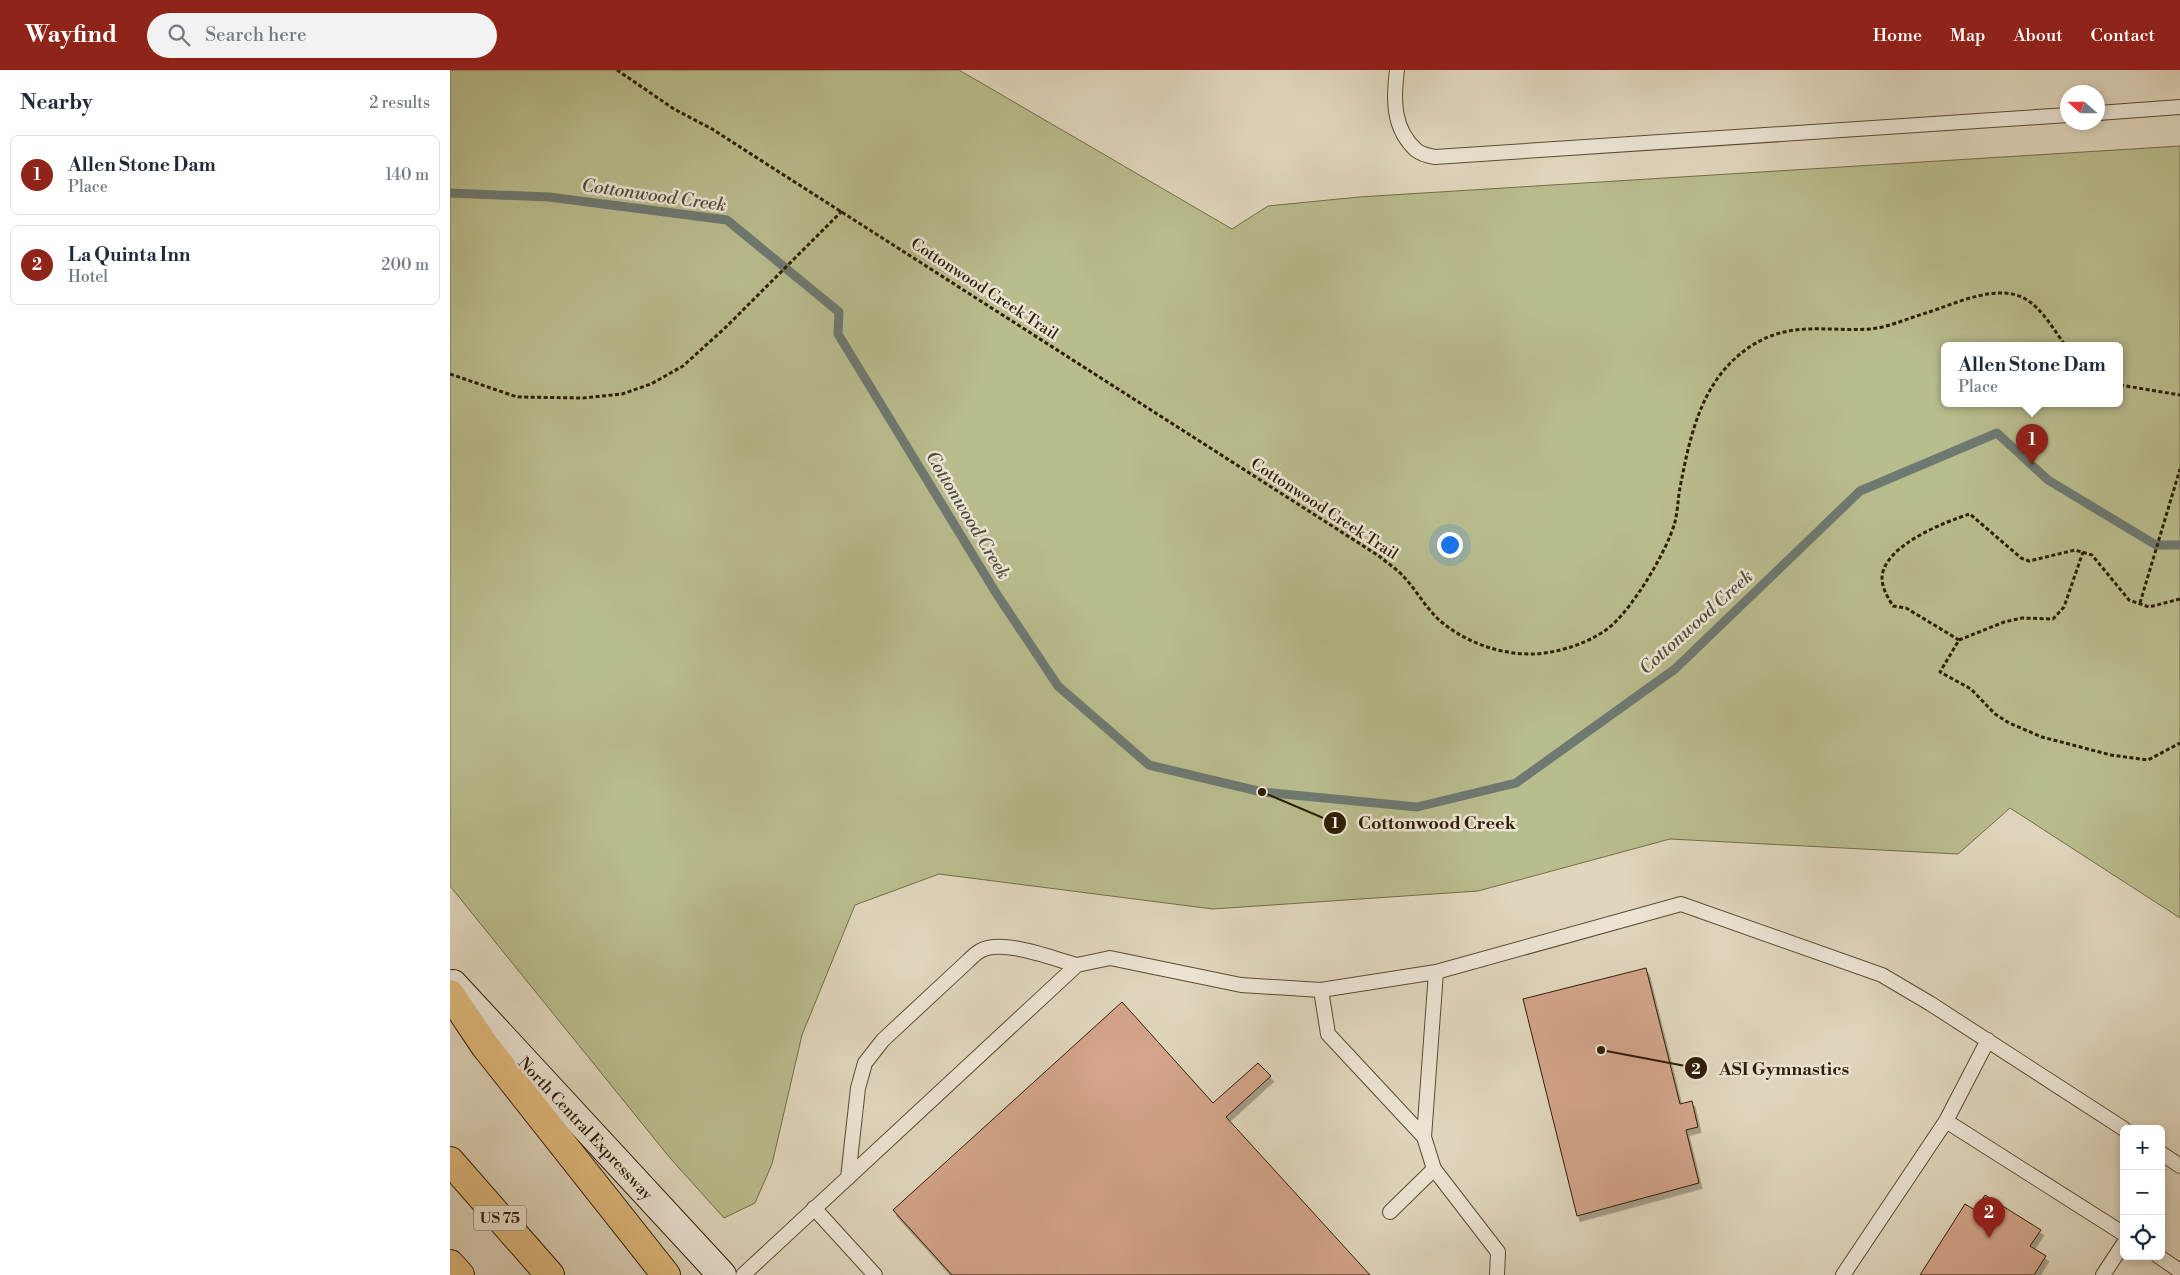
<!DOCTYPE html>
<html lang="en">
<head>
<meta charset="utf-8">
<style>
  :root { --surface:#fff; --page:#f2f2f3; --text:#1f2937; --muted:#747a83; --line:#e0e1e3; --accent:#8f2418 }
  body { margin:0; font-family:"Libre Bodoni",serif; background:var(--page); color:var(--text) }
  .controls { position:absolute; right:15px; bottom:15px; display:grid; overflow:hidden; border-radius:8px; box-shadow:0 2px 8px #0003 }
  .controls button { width:45px; height:45px; display:grid; place-items:center; padding:0; border:0; border-bottom:1px solid var(--line); background:var(--surface); color:var(--text); font:25px sans-serif }
  .compass { position:absolute; left:1610px; top:15px; width:45px; height:45px; border-radius:50%; background:var(--surface); box-shadow:0 2px 8px #0003; rotate:291deg }
  .you { position:absolute; left:999px; top:474px; width:18px; height:18px; margin:-12px; border:4px solid #fff; border-radius:50%; background:#1a73e8; box-shadow:0 0 0 8px #1a73e833 }
  .badge { display:grid; place-items:center; width:32px; height:32px; border-radius:50%; background:var(--accent); color:#fff; font-size:16px; font-weight:700 }
  .pin { position:absolute; translate:-50% -41px; filter:drop-shadow(0 1px 2px #0008) }
  .pin::after { content:''; position:absolute; top:26px; width:18px; height:15px; background:inherit; clip-path:polygon(0 0,100% 0,50% 100%) }
  .popup { position:absolute; left:1491px; top:272px; width:182px; height:65px; box-sizing:border-box; display:grid; place-content:center; border-radius:8px; background:var(--surface); filter:drop-shadow(0 1px 4px #0005); font-size:16px; white-space:nowrap; color:var(--muted) }
  .popup b { font-size:19px; color:var(--text) }
  .popup::after { content:''; position:absolute; left:50%; top:100%; margin-left:-10px; border:10px solid transparent; border-top-color:var(--surface) }
  .list { margin:0; padding:0; list-style:none }
  h2 { display:flex; justify-content:space-between; align-items:center; height:65px; margin:0; padding:0 20px; font-size:21px }
  h2 small { font-size:16px; font-weight:400; color:var(--muted) }
  .list li { display:grid; grid-template-columns:32px 1fr auto; gap:15px; align-items:center; box-sizing:border-box; height:80px; margin:0 10px 10px; padding:0 10px; border:1px solid var(--line); border-radius:8px }
  .list b { display:block; font-size:19px; white-space:nowrap }
  .list p { margin:0; font-size:16px; white-space:nowrap; color:var(--muted) }
  .list em { font-size:16px; font-style:normal; color:var(--muted) }
  .icon { flex:none; width:28px; height:28px; fill:none; stroke:currentColor; stroke-width:2; stroke-linecap:round; stroke-linejoin:round }
  .map { position:relative; flex:none; width:1730px; height:1205px; overflow:hidden }
  header { display:flex; align-items:center; gap:30px; box-sizing:border-box; height:70px; padding:0 25px; background:var(--accent); color:#fff }
  header strong { font-size:24px }
  nav { display:flex; gap:28px; margin-inline-start:auto; font-size:18px }
  .search { width:350px; height:45px; background:var(--page); display:flex; align-items:center; gap:12px; box-sizing:border-box; padding:0 18px; border-radius:28px; color:var(--muted); font-size:19px }
  main { display:flex }
  aside { flex:1; background:var(--surface) }
  .map>svg:first-child { display:block }
  .green { fill:#b9bc8d; stroke:#746d48; fill-rule:evenodd }
  .lines { fill:none; stroke-linecap:round; stroke-linejoin:round }
  .stream { stroke:#6e7972; stroke-width:9 }
  .building { fill:#d3a48a; stroke:#2f1e04; filter:url(#shadow) }
  .lane-casing { stroke:#5b4c32; stroke-width:16 }
  .secondary-casing { stroke:#2f1e04; stroke-width:30 }
  .highway-casing { stroke:#2f1e04; stroke-width:30 }
  .path { stroke:#2f1e04; stroke-width:3; stroke-dasharray:4 2.5; stroke-linecap:butt }
  .lane { stroke:#ebe4d4; stroke-width:14 }
  .secondary { stroke:#ebe4d4; stroke-width:28 }
  .highway { stroke:#e0bb7e; stroke-width:28 }
  .labels { text-anchor:middle; stroke-width:5; stroke-linejoin:round; paint-order:stroke }
  .shield { fill:#ebe4d4; stroke:#675942; stroke-width:1 }
  .shield-label { font-size:15px; font-weight:bold; fill:#2f1e04 }
  .street-label { font-size:16px; fill:#2f1e04; stroke:#ebe4d4 }
  .water-label { font-size:18px; font-style:italic; fill:#4e4c3b; stroke:#ebe4d4 }
  .leader { fill:none; stroke:#2f1e04; stroke-width:2 }
  .callout-dot { fill:#2f1e04; stroke:#ebe4d4; stroke-width:2 }
  .mark-label { font-size:15px; text-anchor:middle; font-weight:bold; fill:#fff }
  .callout-label { font-size:18px; text-anchor:middle; font-weight:bold; fill:#2f1e04; stroke:#ebe4d4; stroke-width:5; stroke-linejoin:round; paint-order:stroke }
</style>
</head>
<body>
<header>
<strong>Wayfind</strong>
<div class="search"><svg class="icon" aria-label="search" viewBox="0 0 24 24"><circle cx="10" cy="10" r="6"/><path d="M15 15l6 6"/></svg>Search here</div>
<nav><a>Home</a><a>Map</a><a>About</a><a>Contact</a></nav>
</header>
<main>
<aside>
<h2>Nearby<small>2 results</small></h2>
<ul class="list">
<li><span class="badge">1</span><div><b>Allen Stone Dam</b><p>Place</p></div><em>140 m</em></li>
<li><span class="badge">2</span><div><b>La Quinta Inn</b><p>Hotel</p></div><em>200 m</em></li>
</ul>
</aside>
<div class="map">
<svg width="1730" height="1205" viewBox="0 0 1730 1205">
  <defs>
    <filter id="shadow"><feDropShadow dx="3" dy="5.5" stdDeviation="0" flood-color="#0004"/></filter>
  </defs>
  <rect width="100%" height="100%" fill="#e0d6bd"/>
  <filter id="stains"><feTurbulence type="fractalNoise" baseFrequency=".004" numOctaves="4"/><feColorMatrix values="0 0 0 0 .2 0 0 0 0 .09 0 0 0 0 .02 0 0 0 .5 -.17"/></filter>
  <radialGradient id="worn" r=".72"><stop offset=".6" stop-color="#630" stop-opacity="0"/><stop offset="1" stop-color="#630" stop-opacity=".3"/></radialGradient>
  <path class="green" d="M0,0H509L782,159L818,136L909,127L1730,76V848L1560,738L1508,784L1220,769L1028,821L763,839L489,804L405,835L352,965L322,1094L305,1133L274,1148L220,1088L0,816ZM1494,276H1670V334H1494Z"/>
  <g class="lines">
    <path class="stream" d="M0,123L99,127L277,150L389,242L388,264L546,523L608,616L699,695L812,722L967,737L1066,713L1225,599L1410,421L1547,363L1598,410L1706,475H1730"/>
  </g>
  <path class="building" d="M1196,898L1230,1034L1242,1031L1248,1057L1236,1060L1249,1113L1127,1146L1073,929Z
    M672,932L763,1033L808,993L821,1006L776,1047L920,1205H502L443,1140Z
    M1535,1125L1591,1160L1580,1176L1596,1186L1584,1205H1470L1515,1134L1525,1140Z"/>
  <g class="lines">
    <g class="lane-casing">
      <path id="lane" d="M947,0C943,30 943,59 966,80C971,84 979,86 985,87L1618,45
        M1648,43L1730,37
        M871,920L878,964L974,1067L984,1099L1048,1182L1047,1205
        M1496,1051L1674,1164
        M974,1067L986,902
        M1711,1083L1730,1096
        M398,1108L408,1018L415,993L433,970L518,891C522,887 526,883 530,881C553,868 603,889 627,895
        M364,1138L425,1205
        M940,1142L984,1099
        M1708,1186L1730,1201
        M293,1205L627,895L660,888L791,915L871,920L986,902L1231,834L1432,905L1481,934L1674,1059
        M1393,1205L1496,1051L1538,970
        M1653,1205L1674,1173"/>
    </g>
    <g class="secondary-casing">
      <path id="secondary" d="M3,914L272,1205"/>
    </g>
    <g class="highway-casing">
      <path id="highway" d="M0,924L35,976L216,1205
        M0,1091L100,1205
        M0,1194L10,1205"/>
    </g>
    <path class="path" d="M167,0L224,39L262,59L929,486C937,493 947,499 954,507C968,522 978,542 994,554C1023,577 1065,589 1101,582C1122,578 1144,570 1161,556C1184,536 1217,481 1225,452C1227,443 1228,433 1229,423C1239,371 1249,315 1294,281C1336,249 1374,262 1421,259C1439,257 1459,248 1476,243C1505,234 1552,210 1580,232C1595,243 1605,262 1616,276
      M0,304L67,327L133,328L172,324L201,314L233,296L275,258L392,141
      M1670,315L1730,325
      M1730,529L1699,537L1679,530L1642,485L1625,480L1579,491L1571,488L1520,444C1494,452 1433,476 1432,508C1432,518 1438,528 1443,536L1456,538L1509,570L1490,602L1521,619L1545,644L1559,653L1592,667L1661,685L1698,690L1730,673
      M1690,533L1730,399
      M1509,570L1554,552L1572,548L1603,549L1614,537L1633,482"/>
    <use href="#lane" class="lane"/>
    <use href="#secondary" class="secondary"/>
    <use href="#highway" class="highway"/>
  </g>
  <g class="labels">
    <rect class="shield" x="24" y="1135.5" width="52" height="25" rx="4"/>
    <g class="shield-label">
      <text x="50" y="1153">US 75</text>
    </g>
    <g class="street-label">
      <text transform="translate(535 218) rotate(33)" y="6">Cottonwood Creek Trail</text>
      <text transform="translate(875 438) rotate(33)" y="6">Cottonwood Creek Trail</text>
      <text transform="translate(136 1058) rotate(47)" y="6">North Central Expressway</text>
    </g>
    <g class="water-label">
      <text transform="translate(204 125) rotate(8)" y="6">Cottonwood Creek</text>
      <text transform="translate(518 445) rotate(59)" y="6">Cottonwood Creek</text>
      <text transform="translate(1246 552) rotate(-42)" y="6">Cottonwood Creek</text>
    </g>
  </g>
  <path class="leader" d="M812 722L885 753M1151 980L1246 998"/>
  <g class="callout-dot">
    <circle cx="812" cy="722" r="5"/>
    <circle cx="1151" cy="980" r="5"/>
    <circle cx="885" cy="753" r="12"/>
    <circle cx="1246" cy="998" r="12"/>
  </g>
  <g class="mark-label">
    <text x="885" y="758">1</text>
    <text x="1246" y="1004">2</text>
  </g>
  <g class="callout-label">
    <text x="987" y="759">Cottonwood Creek</text>
    <text x="1334" y="1005">ASI Gymnastics</text>
  </g>
  <rect width="100%" height="100%" filter="url(#stains)"/>
  <rect width="100%" height="100%" fill="url(#worn)"/>
</svg>
<div class="controls">
<button>+</button>
<button>−</button>
<button><svg class="icon" aria-label="locate" viewBox="0 0 24 24"><circle cx="12" cy="12" r="6"/><path d="M12 2v4M12 18v4M2 12h4M18 12h4"/></svg></button>
</div>
<svg class="compass" viewBox="-18 -18 36 36"><path d="M0-13l5 13h-10z" fill="#e53935"/><path d="M0 13l5-13h-10z" fill="#747a83"/></svg>
<div class="you"></div>
<div class="pin badge" style="left:1582px;top:395px">1</div>
<div class="popup"><b>Allen Stone Dam</b>Place</div>
<div class="pin badge" style="left:1539px;top:1168px">2</div>
</div>
</main>
</body>
</html>
